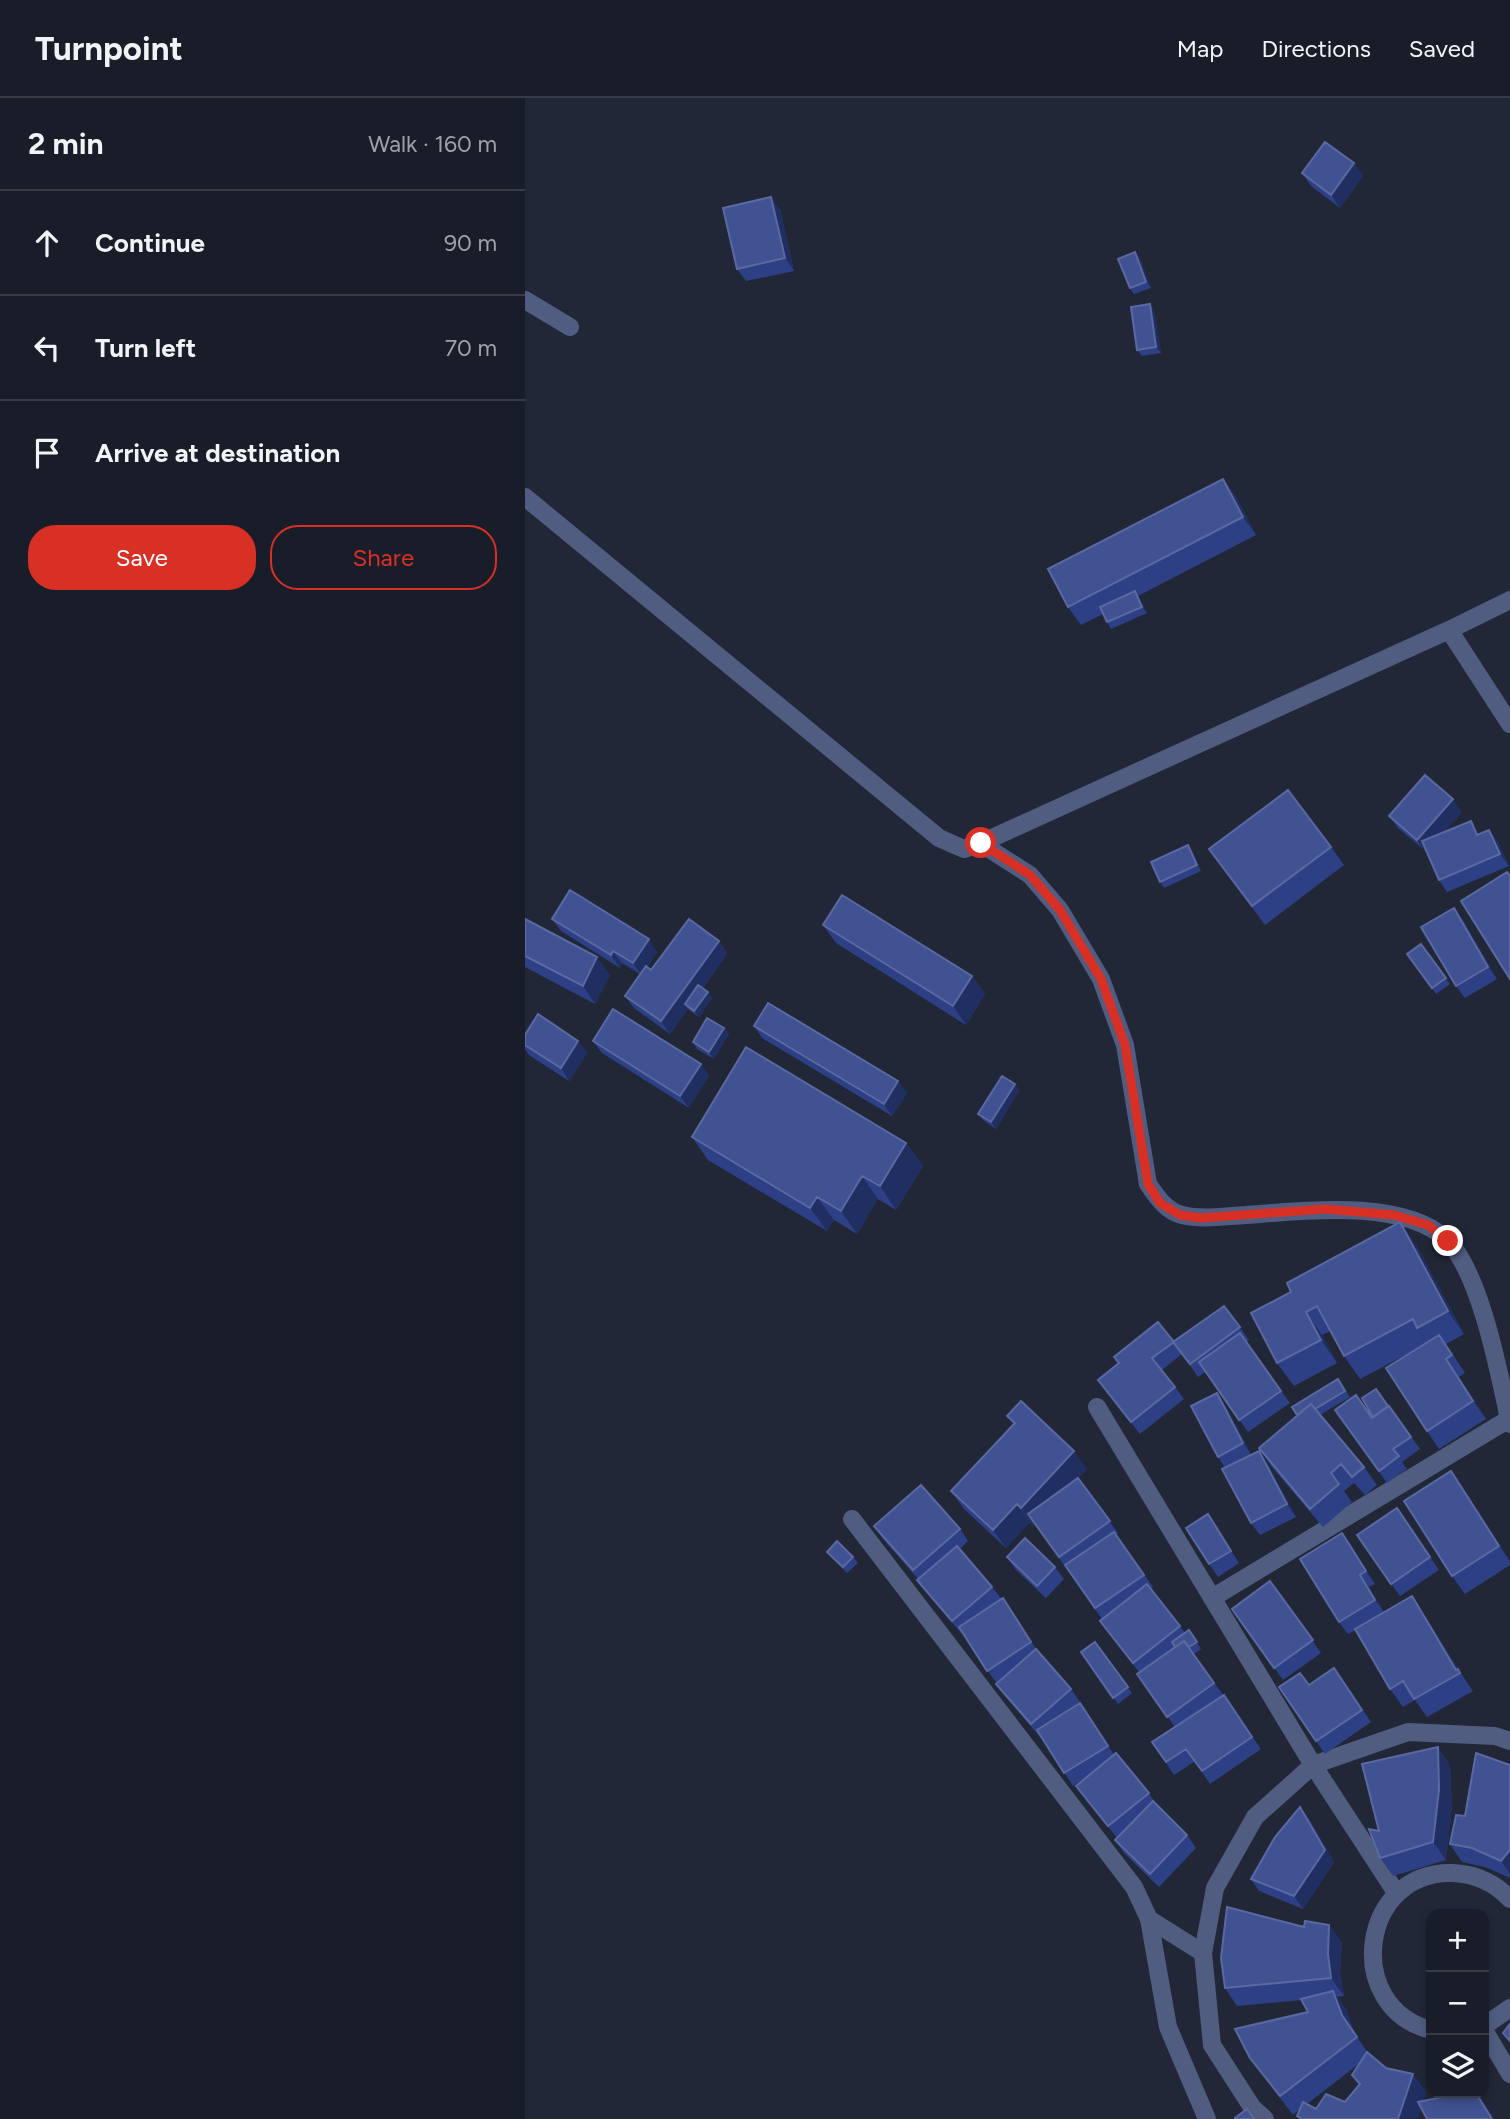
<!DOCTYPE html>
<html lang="en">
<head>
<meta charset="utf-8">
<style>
  :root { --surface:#191d29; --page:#262a35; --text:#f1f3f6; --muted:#9fa2a8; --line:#373b46; --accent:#d93025 }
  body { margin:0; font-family:Figtree,sans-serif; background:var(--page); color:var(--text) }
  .controls { position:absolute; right:21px; bottom:21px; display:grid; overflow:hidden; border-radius:14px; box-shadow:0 4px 10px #0003 }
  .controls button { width:63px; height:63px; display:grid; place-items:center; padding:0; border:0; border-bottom:2px solid var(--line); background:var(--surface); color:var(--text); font:35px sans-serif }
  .stop { position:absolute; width:21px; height:21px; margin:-16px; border:5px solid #d93025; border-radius:50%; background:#fff }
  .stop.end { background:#d93025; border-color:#fff; box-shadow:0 2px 7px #0008 }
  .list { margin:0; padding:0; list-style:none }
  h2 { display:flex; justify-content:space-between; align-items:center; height:91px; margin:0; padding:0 28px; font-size:30px }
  h2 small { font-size:23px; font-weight:400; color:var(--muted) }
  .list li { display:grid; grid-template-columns:46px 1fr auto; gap:21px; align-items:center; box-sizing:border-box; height:105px; padding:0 28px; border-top:2px solid var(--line) }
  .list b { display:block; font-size:26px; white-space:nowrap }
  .list em { font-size:23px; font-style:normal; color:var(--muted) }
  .actions { display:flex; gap:14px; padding:21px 28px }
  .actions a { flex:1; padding:16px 0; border:2px solid var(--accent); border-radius:28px; text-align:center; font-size:24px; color:var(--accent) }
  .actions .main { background:var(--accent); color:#fff }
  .icon { flex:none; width:38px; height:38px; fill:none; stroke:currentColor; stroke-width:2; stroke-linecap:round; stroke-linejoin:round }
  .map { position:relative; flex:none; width:985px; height:2021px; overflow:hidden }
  header { display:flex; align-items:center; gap:42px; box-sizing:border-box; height:98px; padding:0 35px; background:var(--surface); border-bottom:2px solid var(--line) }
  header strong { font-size:33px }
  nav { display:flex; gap:38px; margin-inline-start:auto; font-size:24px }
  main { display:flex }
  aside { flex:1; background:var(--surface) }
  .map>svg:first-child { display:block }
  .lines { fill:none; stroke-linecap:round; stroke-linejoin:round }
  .minor { stroke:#505d80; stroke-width:18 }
  .wall { fill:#2d4086; fill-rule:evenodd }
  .shaded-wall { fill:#202e62 }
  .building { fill:#405292; stroke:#5a69a1; stroke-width:2 }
  .route { stroke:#d93025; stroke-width:9 }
</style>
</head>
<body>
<header>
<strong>Turnpoint</strong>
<nav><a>Map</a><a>Directions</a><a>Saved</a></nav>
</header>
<main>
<aside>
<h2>2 min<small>Walk · 160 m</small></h2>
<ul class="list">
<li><svg class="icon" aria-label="ahead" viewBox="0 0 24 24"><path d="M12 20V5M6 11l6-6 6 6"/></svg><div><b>Continue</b></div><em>90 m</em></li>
<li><svg class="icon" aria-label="left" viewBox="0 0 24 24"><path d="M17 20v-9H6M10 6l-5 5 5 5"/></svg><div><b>Turn left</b></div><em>70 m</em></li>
<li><svg class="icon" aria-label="arrive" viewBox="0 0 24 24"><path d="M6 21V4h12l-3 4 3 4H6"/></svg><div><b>Arrive at destination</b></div></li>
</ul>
<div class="actions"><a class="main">Save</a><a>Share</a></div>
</aside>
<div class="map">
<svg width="985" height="2021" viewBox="0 0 985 2021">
  <rect width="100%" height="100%" fill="#212737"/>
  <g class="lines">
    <path class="minor" d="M0,202L45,229
      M0,399L414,740L439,751L467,740L924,532L985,502
      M924,532L985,626
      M455,745L505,777L535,812L576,881L600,947L623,1086C632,1099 641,1113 657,1117C678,1122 700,1118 721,1117C776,1113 879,1100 922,1142C956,1176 975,1279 985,1326
      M572,1309L788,1667L872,1796
      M327,1421L609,1789L624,1821L643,1929L682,2021
      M687,1500L984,1321
      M624,1821L678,1855
      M959,1928L985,1910
      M906,1932C817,1909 835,1772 928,1775C950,1776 970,1785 985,1801
      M959,1932L985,1976
      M740,2021L727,2009L687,1947L678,1855L690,1790L730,1719L788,1667L883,1634L970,1638L985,1643"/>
  </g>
  <path class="wall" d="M829,65L838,78L815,110L786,88L777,75Z
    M255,111L269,173L221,183L212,171Z
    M610,154L615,161L626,190L609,196L605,190Z
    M625,206L629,212L636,255L617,258L612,252Z
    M698,381L711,399L731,437L613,498L622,515L586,531L578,516L556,527L543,509Z
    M937,714L919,734L955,736L964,732L973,744L984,768L922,794L914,782L902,754L873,730L864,718Z
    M806,749L819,767L740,827L684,751Z
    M667,753L676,773L639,790L635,784Z
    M0,821L85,877L70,906L0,869Z
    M27,821L132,854L122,869L126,872L194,843L202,856L178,890L187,900L174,919L163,911L145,936L109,910L100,898L115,876L97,865L95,870L36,833Z
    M938,822L972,881L940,900L931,888Z
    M298,827L447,878L460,896L441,927L311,845Z
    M896,846L925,886L911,896L882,856Z
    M229,928L382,995L367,1018L237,940Z
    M199,930L204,936L189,961L172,951L168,944Z
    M0,937L53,943L62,955L44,983L4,957L0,951Z
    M68,943L176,966L184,978L164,1010L77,955Z
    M490,986L494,993L471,1031L458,1022L453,1016Z
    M167,1039L381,1045L398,1068L371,1112L353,1101L332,1136L309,1122L302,1133L183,1062Z
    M891,1147L939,1236L921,1246L940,1275L934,1279L961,1321L914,1351L902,1333L890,1252L835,1281L819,1258L806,1233L797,1237L812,1265L769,1288L752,1265L726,1215Z
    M699,1208L724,1242L721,1244L765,1305L723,1334L680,1274L673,1279L657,1256L637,1272L659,1301L615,1336L573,1282L594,1266L589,1259L649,1244Z
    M818,1288L825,1299L795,1317L839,1369L852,1387L840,1397L829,1385L819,1393L827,1404L798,1429L746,1368L734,1350Z
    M700,1307L726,1356L742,1365L771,1419L735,1437L726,1425L700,1370L693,1359Z
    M864,1308L895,1351L877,1364L882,1371L862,1385L810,1312L847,1320Z
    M482,1318L562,1371L553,1380L593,1435L591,1437L628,1489L626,1491L660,1535L668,1538L676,1551L669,1556L736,1651L685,1686L670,1663L649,1677L627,1644L650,1629L612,1576L614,1574L584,1535L575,1523L577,1521L510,1426L508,1428L505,1424L481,1450L439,1411L426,1393L488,1326Z
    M926,1373L985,1463V1467L940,1496L927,1478Z
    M872,1410L914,1472L875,1498L832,1437Z
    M683,1416L714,1465L693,1479L684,1466Z
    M349,1428L435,1431L443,1443L435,1451L467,1489L486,1513L511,1551L546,1591L555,1604L548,1609L564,1618L589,1657L624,1695L632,1708L662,1737L671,1750L634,1789L599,1755L590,1742L592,1740L551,1688L561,1679L548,1688L516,1638L515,1639L480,1598L437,1534L436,1535L401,1494L392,1482L393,1481L358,1441Z
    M817,1435L850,1486L844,1489L859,1514L899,1516L933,1571L948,1593L902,1619L890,1602L878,1609L865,1591L831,1532L823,1536L814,1524Z
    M302,1454L328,1459L333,1465L322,1475L307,1460Z
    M482,1459L530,1469L539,1481L521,1500L491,1472Z
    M745,1483L796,1555L758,1582L707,1511Z
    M570,1544L607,1595L593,1606L556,1554Z
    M809,1570L846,1624L800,1656L754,1589L784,1587Z
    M925,1667L927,1710L921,1762L868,1778L855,1760L854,1733Z
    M985,1667V1780L960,1769L937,1764L925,1746L940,1718Z
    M775,1709L784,1721L809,1764L778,1811L734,1793L726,1781Z
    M804,1827L817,1845L815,1874L819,1898L812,1899L821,1911L830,1936L843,1955L861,1970L888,1976L901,1994L898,2003L963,2011L969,2021H902L896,2010L892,2021H774L772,2018L775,2011L768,2017L725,1960L783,1914L777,1902L712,1908L700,1890L779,1829ZM835,1965L827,1977L834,1987L820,2004L791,2011L782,2006Z"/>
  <path class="shaded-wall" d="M829,65L838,78L815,110L806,97Z
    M246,99L255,111L269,173L260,160Z
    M610,154L615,161L626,190L621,184Z
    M625,206L629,212L636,255L631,249Z
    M698,381L711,399L731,437L718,419Z
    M610,493L614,499L622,515L617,509Z
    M928,701L937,714L901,755L892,742Z
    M964,732L973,744L984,768L975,756Z
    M663,747L667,753L676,773L672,767Z
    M929,810L938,822L972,881L963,869Z
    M124,841L132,854L117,878L108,865Z
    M194,843L202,856L164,909L160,906L163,911L145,936L136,923Z
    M88,853L97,865L95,870L86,857Z
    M72,859L85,877L70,906L58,888Z
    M447,878L460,896L441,927L428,908Z
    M183,894L187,900L174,919L169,913Z
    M199,930L204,936L189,961L184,954Z
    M53,943L62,955L44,983L36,970Z
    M176,966L184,978L164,1010L155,998Z
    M373,983L382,995L367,1018L359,1006Z
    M490,986L494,993L471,1031L466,1024Z
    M381,1045L398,1068L371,1112L355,1088Z
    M337,1078L353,1101L332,1136L316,1113Z
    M292,1099L309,1122L302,1133L285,1110Z
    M875,1124L891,1147L939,1236L923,1213Z
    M781,1214L797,1237L812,1265L796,1242Z
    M921,1261L934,1279L961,1321L948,1303Z
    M692,1295L700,1307L727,1358L718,1345Z
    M549,1353L562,1371L508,1428L496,1410Z
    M734,1353L742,1365L771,1419L762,1406Z
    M926,1373L939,1391L985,1463L974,1448Z
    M492,1406L505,1424L481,1450L468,1432Z
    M817,1435L826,1447L850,1486L841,1473Z
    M835,1477L844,1489L859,1514L850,1502Z
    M887,1498L899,1516L935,1575H934Z
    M913,1649L925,1667L927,1710L921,1762L908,1744Z
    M775,1709L784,1721L809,1764L778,1811L769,1798Z
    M985,1752V1776L976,1763Z
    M804,1827L817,1845L815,1874L819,1898L806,1880L803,1856Z
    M808,1893L821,1911L830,1936L845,1957L817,1917Z
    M888,1976L901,1994L892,2021H873Z
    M952,1995L963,2011L969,2021H967Z"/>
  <path class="building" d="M800,44L829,65L806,97L777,75Z
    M246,99L260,160L212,171L198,110Z
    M610,154L621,184L605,190L593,161Z
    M625,206L631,249L612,252L606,209Z
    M698,381L718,419L543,509L523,471Z
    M610,493L617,509L582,524L575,509Z
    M900,677L928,701L892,742L864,718Z
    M763,692L806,749L727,808L684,751Z
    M946,723L952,737L964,732L975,756L914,782L897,743Z
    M663,747L672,767L635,784L626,764Z
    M982,774L985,778V881L936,803Z
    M45,792L124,841L108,865L88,853L86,857L27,821Z
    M317,797L447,878L428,908L298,827Z
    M929,810L963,869L931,888L896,829Z
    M0,821L72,859L58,888L0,858Z
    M164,821L194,843L136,923L100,898L121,868L126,872Z
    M896,846L921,880L907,890L882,856Z
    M173,887L183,894L169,913L160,906Z
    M243,905L373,983L359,1006L229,928Z
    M88,911L176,966L155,998L68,943Z
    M13,916L53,943L36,970L0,947V937Z
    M182,920L199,930L184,954L168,944Z
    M221,949L381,1045L355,1088L337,1078L316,1113L292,1099L285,1110L167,1039Z
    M477,978L490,986L466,1024L453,1016Z
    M875,1124L923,1213L892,1230L888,1221L819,1258L792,1208L781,1214L796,1242L752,1265L726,1215L766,1194L762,1185Z
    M699,1208L715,1229L665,1266L648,1244Z
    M633,1224L649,1244L627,1260L650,1289L606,1324L573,1282L594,1265L589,1259Z
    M715,1235L756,1293L714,1322L674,1264Z
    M914,1237L927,1257L921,1261L948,1303L902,1333L861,1270Z
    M813,1281L820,1293L790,1311L786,1306L772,1317L767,1309Z
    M851,1291L863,1308L848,1319L837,1300Z
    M692,1295L718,1345L693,1359L666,1308Z
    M831,1297L847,1320L864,1308L886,1339L868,1351L874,1358L854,1373L810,1312Z
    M496,1303L549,1353L496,1410L492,1406L468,1432L426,1393L490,1325L482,1318Z
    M786,1306L839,1369L827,1379L816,1366L806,1375L814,1386L785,1411L734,1350Z
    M734,1353L762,1406L726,1425L697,1371Z
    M926,1373L974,1448L927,1478L879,1403Z
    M553,1380L585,1423L534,1459L503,1416Z
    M396,1387L435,1431L388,1472L349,1428Z
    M872,1410L905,1459L866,1486L832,1437Z
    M683,1416L706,1453L684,1466L661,1430Z
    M589,1434L619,1477L570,1510L540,1467Z
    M817,1435L841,1473L835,1477L850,1502L814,1524L775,1461Z
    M500,1440L530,1469L512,1488L482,1459Z
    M312,1443L328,1459L318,1469L302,1454Z
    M432,1448L467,1489L427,1523L392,1482Z
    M745,1483L788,1542L749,1570L707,1511Z
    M622,1486L655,1528L608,1565L575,1523Z
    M887,1498L931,1572L933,1571L935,1575L889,1601L878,1583L865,1591L830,1531Z
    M478,1500L506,1544L462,1573L434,1529Z
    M664,1532L672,1544L664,1549L659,1543L650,1549L647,1544Z
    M659,1543L689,1585L642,1619L612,1576Z
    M570,1544L603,1589L588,1600L556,1554Z
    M511,1551L546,1591L506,1626L471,1586Z
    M809,1570L837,1612L791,1643L754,1589L775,1575L784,1587Z
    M699,1597L727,1639L677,1673L661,1651L641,1664L627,1644Z
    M555,1605L583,1648L539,1675L512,1632Z
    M913,1649L914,1692L908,1744L855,1760L844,1731L854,1733L837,1666Z
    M591,1655L624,1695L583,1728L551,1688Z
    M951,1655L985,1667V1752L976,1763L947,1750L925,1746L931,1717L940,1718Z
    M628,1703L662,1737L625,1776L590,1742Z
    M775,1709L800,1752L769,1798L726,1781L750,1739Z
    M702,1809L779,1829L780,1823L804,1827L803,1856L806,1880L700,1890L696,1860Z
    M808,1893L817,1917L832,1939L755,1998L725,1960L710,1931L783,1914L776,1901Z
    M985,1926V1943L978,1935Z
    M842,1954L861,1970L888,1976L873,2021H777L772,2018L778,2004L791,2011L801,1996L820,2004L835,1986L827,1977Z
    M938,1995H951L967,2021H902L893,2004Z
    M722,2011L729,2021H710V2020Z"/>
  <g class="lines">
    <path class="route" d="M456,745L505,777L535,812L576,881L600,947L623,1086L635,1105L655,1117L676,1120L800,1111L869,1117L903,1127L923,1143"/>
  </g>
</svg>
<div class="controls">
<button>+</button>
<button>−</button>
<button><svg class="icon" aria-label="layers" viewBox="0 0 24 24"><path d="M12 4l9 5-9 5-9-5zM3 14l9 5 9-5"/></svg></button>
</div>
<div class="stop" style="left:456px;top:745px"></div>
<div class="stop end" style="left:923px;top:1143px"></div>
</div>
</main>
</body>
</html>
